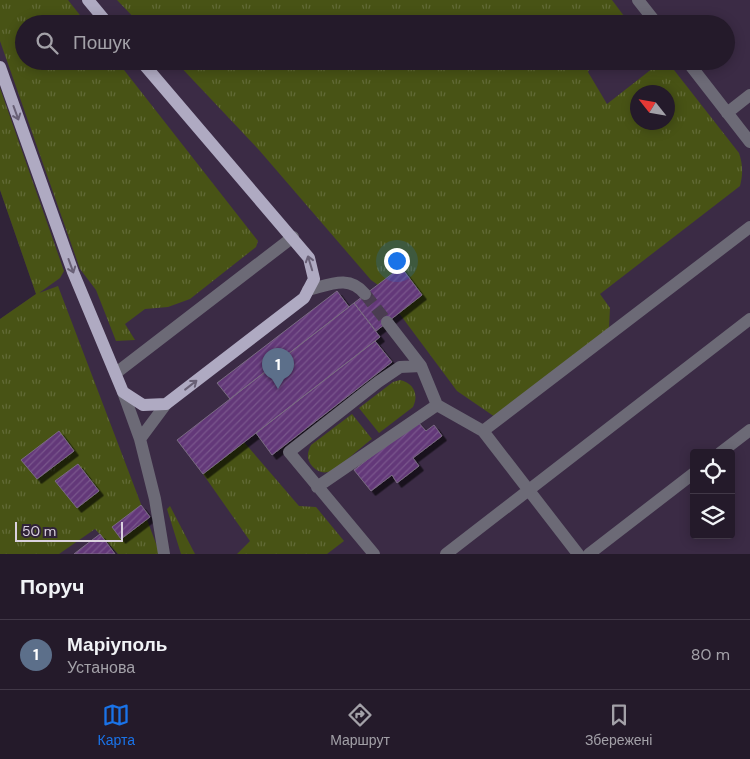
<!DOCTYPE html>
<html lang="uk">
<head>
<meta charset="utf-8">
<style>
  :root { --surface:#241a2a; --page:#2c2332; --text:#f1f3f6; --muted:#a3a1a8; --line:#413847; --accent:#1a73e8 }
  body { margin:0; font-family:"DM Sans",sans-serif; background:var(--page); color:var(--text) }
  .controls { position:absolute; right:15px; bottom:15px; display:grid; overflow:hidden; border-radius:5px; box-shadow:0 2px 12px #0003 }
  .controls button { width:45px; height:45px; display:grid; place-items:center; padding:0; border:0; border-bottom:1px solid var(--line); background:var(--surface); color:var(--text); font:25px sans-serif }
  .compass { position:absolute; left:630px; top:85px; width:45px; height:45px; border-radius:50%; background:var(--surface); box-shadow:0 2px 12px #0003; rotate:301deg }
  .scale { position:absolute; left:15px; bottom:12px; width:108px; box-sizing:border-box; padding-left:5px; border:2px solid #dad1df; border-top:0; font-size:14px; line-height:18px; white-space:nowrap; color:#dad1df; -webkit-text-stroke:4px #302338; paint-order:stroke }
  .you { position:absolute; left:396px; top:260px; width:18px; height:18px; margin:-12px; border:4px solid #fff; border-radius:50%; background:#1a73e8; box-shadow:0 0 0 8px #1a73e833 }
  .badge { display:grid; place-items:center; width:32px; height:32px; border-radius:50%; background:var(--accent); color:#fff; font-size:16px; font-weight:700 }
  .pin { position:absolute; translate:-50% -41px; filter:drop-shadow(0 1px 2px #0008) }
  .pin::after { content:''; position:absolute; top:26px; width:18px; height:15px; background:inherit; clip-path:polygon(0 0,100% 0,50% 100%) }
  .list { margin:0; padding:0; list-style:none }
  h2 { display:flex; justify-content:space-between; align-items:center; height:65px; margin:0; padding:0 20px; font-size:21px }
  h2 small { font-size:16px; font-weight:400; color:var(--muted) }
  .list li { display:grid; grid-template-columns:32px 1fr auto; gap:15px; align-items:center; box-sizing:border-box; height:70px; padding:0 20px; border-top:1px solid var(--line) }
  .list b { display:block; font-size:19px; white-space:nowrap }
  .list p { margin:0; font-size:16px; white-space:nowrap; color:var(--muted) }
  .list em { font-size:16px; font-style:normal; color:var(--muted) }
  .icon { flex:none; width:28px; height:28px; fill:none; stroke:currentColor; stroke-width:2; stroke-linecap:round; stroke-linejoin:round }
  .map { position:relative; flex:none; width:750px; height:554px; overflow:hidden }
  .search { position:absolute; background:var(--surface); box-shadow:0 2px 12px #0003; left:15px; right:15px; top:15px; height:55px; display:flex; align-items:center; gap:12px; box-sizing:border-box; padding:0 18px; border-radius:28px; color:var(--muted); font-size:19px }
  .sheet { height:135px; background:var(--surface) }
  nav { display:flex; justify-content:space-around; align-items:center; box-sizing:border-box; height:70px; border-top:1px solid var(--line); background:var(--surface); font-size:14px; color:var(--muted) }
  nav a { display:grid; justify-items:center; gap:2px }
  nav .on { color:var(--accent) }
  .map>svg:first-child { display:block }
  .built { fill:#3b2b45; fill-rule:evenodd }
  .grass { fill:url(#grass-tufts); fill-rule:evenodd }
  .building { fill:url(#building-hatch); stroke:#7a6b83; filter:url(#shadow) }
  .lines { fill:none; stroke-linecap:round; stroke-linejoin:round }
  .minor-tunnel { stroke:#4a3d51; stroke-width:12; stroke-dasharray:12 6; stroke-linecap:butt }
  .minor { stroke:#6c6a76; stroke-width:12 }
  .major { stroke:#afaac2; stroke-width:12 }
  .oneway { stroke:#696076 }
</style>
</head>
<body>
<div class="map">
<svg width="750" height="554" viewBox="0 0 750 554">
  <defs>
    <pattern id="grass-tufts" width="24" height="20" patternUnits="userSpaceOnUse" patternTransform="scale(1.25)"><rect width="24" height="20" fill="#485315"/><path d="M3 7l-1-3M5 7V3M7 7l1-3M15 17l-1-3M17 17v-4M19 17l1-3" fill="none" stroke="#626b37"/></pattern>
    <pattern id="building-hatch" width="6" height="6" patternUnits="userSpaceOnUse" patternTransform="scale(1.25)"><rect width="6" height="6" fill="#633979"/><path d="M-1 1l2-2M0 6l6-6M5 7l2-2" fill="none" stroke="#79558c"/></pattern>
    <filter id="shadow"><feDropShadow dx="4.5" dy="4.5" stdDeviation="0" flood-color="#0009"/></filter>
  </defs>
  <rect width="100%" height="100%" fill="#302338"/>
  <path class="built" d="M0,0H750V554H0V319L36,294L0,190ZM24,24H726V61H24ZM638,92H668V122H638ZM694,453H731V535H694Z"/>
  <path class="grass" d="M0,0H68L87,24H24V61H117L258,241L256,247L190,299L168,307L145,309L125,324L135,340L116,341L96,290L80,269L0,41Z
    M117,0H612L630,24H140Z
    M175,61H595L591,65L588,72L607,104L662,61H667L739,153C743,165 743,174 740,186L600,294L610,308L609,328L495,417L457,391L399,313L422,295L401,267L378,285L371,280L259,150ZM638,92H668V122H638Z
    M0,88L64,271L60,278L39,293L58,286L160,554H118L95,529L59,554H0V319L36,294L0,190Z
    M400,380C414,383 419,395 413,407L379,433L359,408L393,382Z
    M352,414L372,439C361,447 341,466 331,471C324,474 318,472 313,467C306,460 307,453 311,445Z
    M244,442L299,506L316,507L344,541L327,554H237L250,541L203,474Z
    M170,506L195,554H181L167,509Z"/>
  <path class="building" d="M401,267L422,295L376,331L354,303Z
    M337,291L349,307L230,399L217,383Z
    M354,303L380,337L203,474L177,440Z
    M375,341L392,362L272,455L256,433Z
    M417,421L426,431L434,425L442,436L413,458L419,466L397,483L392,475L371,491L354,470Z
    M59,431L74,451L37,479L21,460Z
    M78,464L99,491L77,508L55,481Z
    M141,505L150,517L121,539L112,527Z
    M100,534L115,554H74L79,550Z"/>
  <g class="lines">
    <path class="minor-tunnel" d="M365,294L387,322"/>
    <path class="minor" d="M638,0L657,24
      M687,61L750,142
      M727,113L750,95
      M308,290C329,285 349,274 365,294
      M387,322L421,366L437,405L483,431L578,554
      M116,373L293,237
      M123,392L140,439L155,499L164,554
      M483,431L750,227
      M140,439L166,404
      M720,453L750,430
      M317,487L437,405
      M374,554L289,452L378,382L400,367L421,366
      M446,554L750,319
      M589,554L694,473"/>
    <path class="major" d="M88,0L108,24
      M0,67L73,272L123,392L143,405L166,404L304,298L314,279L309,258L141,61"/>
  </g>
  <defs><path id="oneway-shaft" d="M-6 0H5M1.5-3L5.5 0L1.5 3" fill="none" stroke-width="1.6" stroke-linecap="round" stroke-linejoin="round" transform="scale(1.25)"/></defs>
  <g class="oneway">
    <use href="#oneway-shaft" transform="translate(16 113) rotate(70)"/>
    <use href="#oneway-shaft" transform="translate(310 263) rotate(-107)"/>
    <use href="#oneway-shaft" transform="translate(71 266) rotate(70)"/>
    <use href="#oneway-shaft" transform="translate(191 385) rotate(-38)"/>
  </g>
</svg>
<div class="controls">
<button><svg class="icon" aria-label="locate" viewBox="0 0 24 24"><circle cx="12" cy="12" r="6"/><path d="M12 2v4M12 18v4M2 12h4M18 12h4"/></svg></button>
<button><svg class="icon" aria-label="layers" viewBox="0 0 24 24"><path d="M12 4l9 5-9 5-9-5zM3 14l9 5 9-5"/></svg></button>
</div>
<svg class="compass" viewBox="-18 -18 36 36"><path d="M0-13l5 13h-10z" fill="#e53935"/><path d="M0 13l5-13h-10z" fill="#a3a1a8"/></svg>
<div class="scale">50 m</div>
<div class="you"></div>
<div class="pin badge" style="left:278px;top:389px;background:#5c6f8a">1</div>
<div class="search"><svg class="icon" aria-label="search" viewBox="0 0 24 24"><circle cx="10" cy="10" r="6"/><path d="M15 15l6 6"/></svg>Пошук</div>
</div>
<section class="sheet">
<h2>Поруч<small></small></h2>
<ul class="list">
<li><span class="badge" style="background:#5c6f8a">1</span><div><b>Маріуполь</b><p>Установа</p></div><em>80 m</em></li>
</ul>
</section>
<nav>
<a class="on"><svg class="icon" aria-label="map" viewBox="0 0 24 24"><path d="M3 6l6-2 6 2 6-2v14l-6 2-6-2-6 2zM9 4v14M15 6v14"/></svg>Карта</a>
<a><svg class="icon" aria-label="directions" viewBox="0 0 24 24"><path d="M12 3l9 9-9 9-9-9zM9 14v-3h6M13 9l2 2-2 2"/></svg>Маршрут</a>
<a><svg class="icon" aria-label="saved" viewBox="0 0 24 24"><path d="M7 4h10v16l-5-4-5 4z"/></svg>Збережені</a>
</nav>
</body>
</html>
